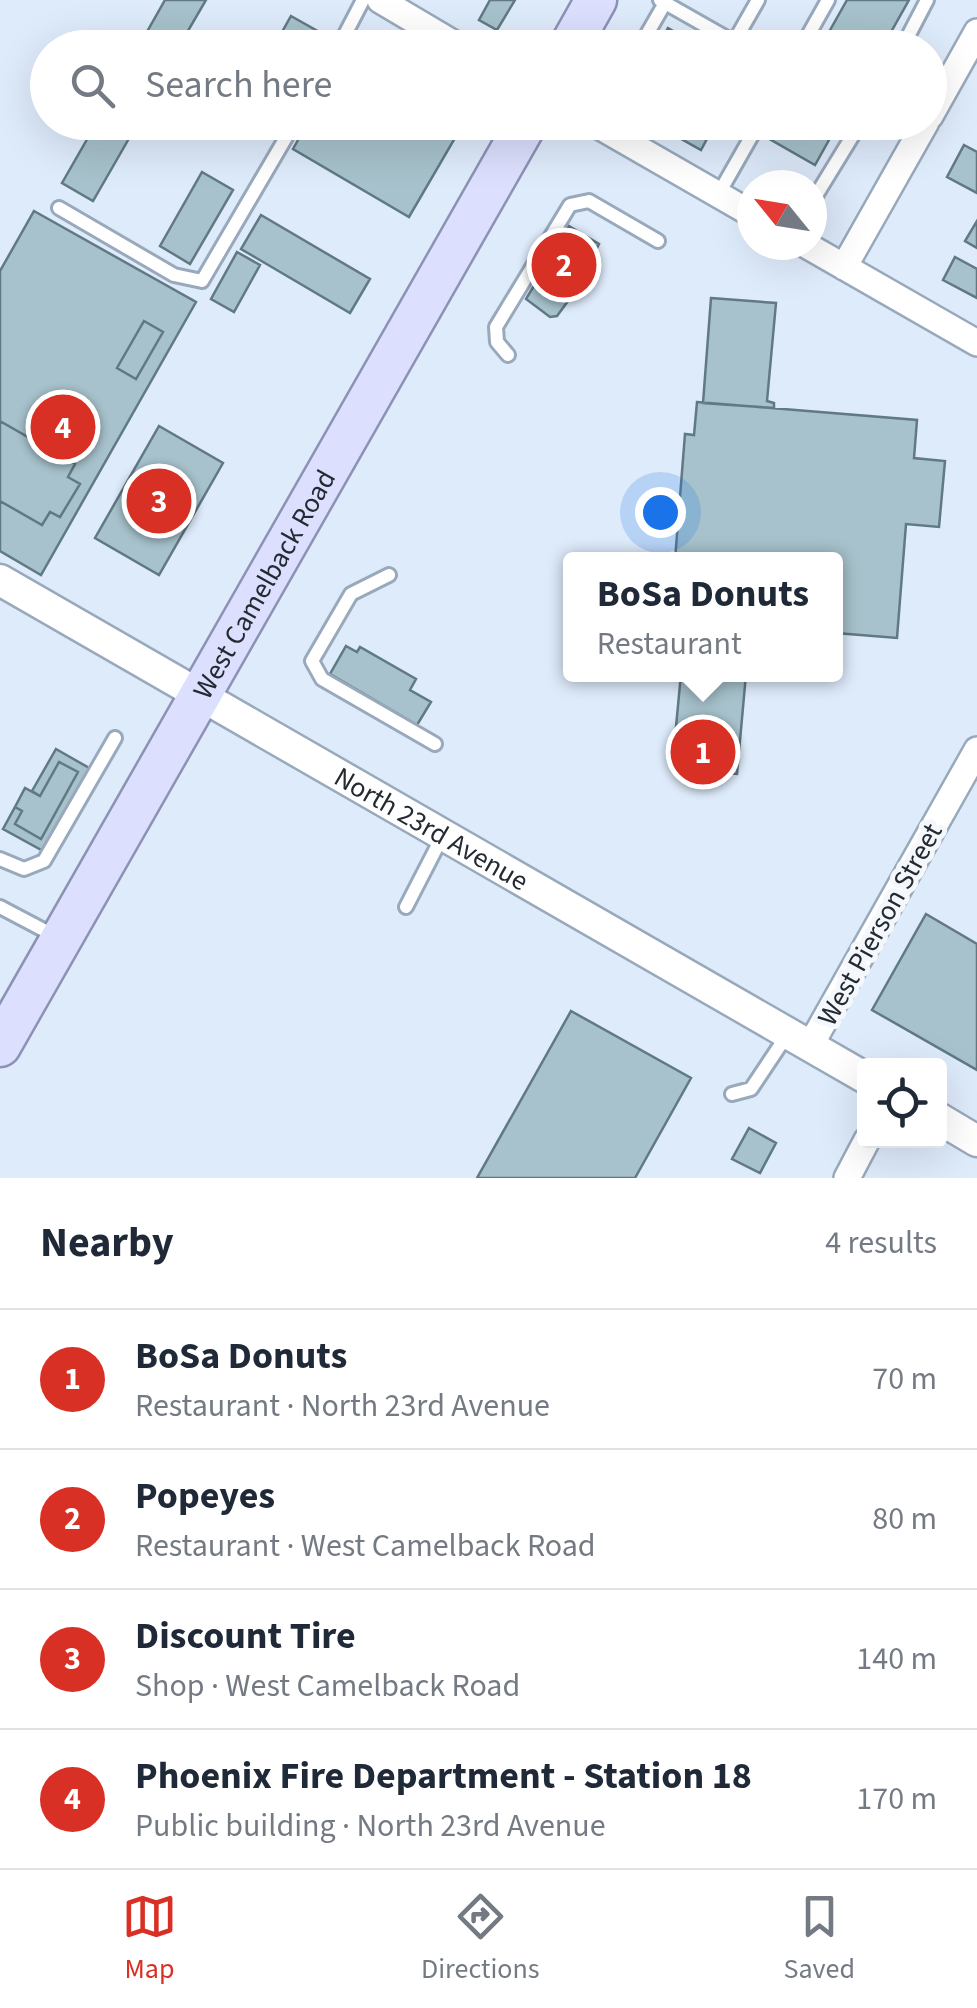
<!DOCTYPE html>
<html lang="en">
<head>
<meta charset="utf-8">
<style>
  :root { --surface:#fff; --page:#f2f2f3; --text:#1f2937; --muted:#747a83; --line:#e0e1e3; --accent:#d93025 }
  body { margin:0; font-family:"Source Sans 3",sans-serif; background:var(--page); color:var(--text) }
  .controls { position:absolute; right:30px; bottom:30px; display:grid; overflow:hidden; border-radius:10px; box-shadow:0 10px 40px #0002 }
  .controls button { width:90px; height:90px; display:grid; place-items:center; padding:0; border:0; border-bottom:2px solid var(--line); background:var(--surface); color:var(--text); font:50px sans-serif }
  .compass { position:absolute; left:737px; top:170px; width:90px; height:90px; border-radius:50%; background:var(--surface); box-shadow:0 10px 40px #0002; rotate:300deg }
  .you { position:absolute; left:660px; top:512px; width:35px; height:35px; margin:-25px; border:8px solid #fff; border-radius:50%; background:#1a73e8; box-shadow:0 0 0 15px #1a73e833 }
  .badge { display:grid; place-items:center; width:65px; height:65px; border-radius:50%; background:var(--accent); color:#fff; font-size:32px; font-weight:700 }
  .pin { position:absolute; translate:-50% -50%; border:5px solid #fff; box-shadow:0 2px 10px #0006 }
  .popup { position:absolute; left:563px; top:552px; width:280px; height:130px; box-sizing:border-box; display:grid; place-content:center; border-radius:10px; background:var(--surface); filter:drop-shadow(0 2px 8px #0005); font-size:32px; white-space:nowrap; color:var(--muted) }
  .popup b { font-size:38px; color:var(--text) }
  .popup::after { content:''; position:absolute; left:50%; top:100%; margin-left:-20px; border:20px solid transparent; border-top-color:var(--surface) }
  .list { margin:0; padding:0; list-style:none }
  h2 { display:flex; justify-content:space-between; align-items:center; height:130px; margin:0; padding:0 40px; font-size:42px }
  h2 small { font-size:32px; font-weight:400; color:var(--muted) }
  .list li { display:grid; grid-template-columns:65px 1fr auto; gap:30px; align-items:center; box-sizing:border-box; height:140px; padding:0 40px; border-top:2px solid var(--line) }
  .list b { display:block; font-size:38px; white-space:nowrap }
  .list p { margin:0; font-size:32px; white-space:nowrap; color:var(--muted) }
  .list em { font-size:32px; font-style:normal; color:var(--muted) }
  .icon { flex:none; width:55px; height:55px; fill:none; stroke:currentColor; stroke-width:2; stroke-linecap:round; stroke-linejoin:round }
  .map { position:relative; flex:none; width:977px; height:1178px; overflow:hidden }
  .search { position:absolute; background:var(--surface); box-shadow:0 10px 40px #0002; left:30px; right:30px; top:30px; height:110px; display:flex; align-items:center; gap:25px; box-sizing:border-box; padding:0 35px; border-radius:55px; color:var(--muted); font-size:38px }
  .sheet { height:690px; background:var(--surface) }
  nav { display:flex; justify-content:space-around; align-items:center; box-sizing:border-box; height:140px; border-top:2px solid var(--line); background:var(--surface); font-size:28px; color:var(--muted) }
  nav a { display:grid; justify-items:center; gap:5px }
  nav .on { color:var(--accent) }
  .map>svg:first-child { display:block }
  .building { fill:#a7c2cc; stroke:#607983; stroke-width:2.5 }
  .lines { fill:none; stroke-linecap:round; stroke-linejoin:round }
  .service-casing { stroke:#99a9bc; stroke-width:18 }
  .minor-casing { stroke:#99a9bc; stroke-width:30 }
  .tertiary-casing { stroke:#99a9bc; stroke-width:35 }
  .primary-casing { stroke:#8d91b4; stroke-width:45 }
  .service { stroke:#fff; stroke-width:12 }
  .minor { stroke:#fff; stroke-width:25 }
  .tertiary { stroke:#fff; stroke-width:30 }
  .primary { stroke:#dcdffd; stroke-width:40 }
  .labels { text-anchor:middle; stroke-width:10; stroke-linejoin:round; paint-order:stroke }
  .street-label { font-size:28px; fill:#242a31; stroke:#f4f7fb }
</style>
</head>
<body>
<div class="map">
<svg width="977" height="1178" viewBox="0 0 977 1178">
  <rect width="100%" height="100%" fill="#deebfb"/>
  <path class="building" d="M165,0H206L178,48L148,30Z
    M490,0H515L497,30L479,20Z
    M847,0H909L882,48H820Z
    M291,16L321,33L312,48H273Z
    M668,28L703,48H657Z
    M97,122H126L135,128L93,201L62,183Z
    M308,122H429L455,138L409,217L293,149Z
    M651,122H716L701,150Z
    M775,122H839L815,165L766,137Z
    M964,145L977,152V193L947,177Z
    M202,172L233,190L190,264L160,246Z
    M34,211L196,302L41,575L0,551V271Z
    M261,215L370,279L350,313L241,249Z
    M977,221V248L965,241Z
    M569,226L599,244L576,290L557,316L550,317L526,299L535,284L530,281Z
    M237,252L260,265L234,312L211,299Z
    M955,257L977,269V298L943,280Z
    M711,298L776,303L767,401L774,403V408L703,403Z
    M144,321L163,332L136,379L117,368Z
    M697,402L917,420L914,458L945,461L939,527L906,524L897,638L836,633V560H675L685,434L694,435Z
    M0,421L75,464L68,477L80,484L60,517L50,512L42,525L0,501Z
    M159,426L223,463L159,575L95,538Z
    M346,646L357,652L360,647L416,679L410,690L431,702L417,725L330,674Z
    M681,674H746L737,774L672,769Z
    M56,749L91,769L45,852L3,829L15,807L22,811L15,824L41,839L78,772L59,762L40,796L32,791Z
    M59,762L78,772L41,839L15,824L22,811L15,807L25,788L40,796Z
    M926,914L977,944V1070L872,1010Z
    M571,1011L691,1078L635,1178H477Z
    M749,1128L776,1143L760,1173L732,1159Z"/>
  <g class="lines">
    <g class="service-casing">
      <path id="service" d="M660,0L734,42L758,0
        M338,48L363,0
        M639,48L665,3
        M801,48L828,0
        M902,48L927,0
        M718,195L759,123
        M812,202L861,122
        M59,208L174,275L202,281L295,122
        M508,355L497,342L496,327L570,205L589,201L658,241
        M389,575L351,594L312,661L322,679L435,744
        M0,859L24,869L44,861L115,738
        M0,907L55,936
        M406,907L442,837
        M732,1094L751,1089L787,1035"/>
    </g>
    <g class="minor-casing">
      <path id="minor" d="M380,0L461,48
        M930,116L977,32
        M592,122L752,214
        M806,245L977,343
        M844,267L926,122
        M810,1046L977,750
        M847,1178L867,1140"/>
    </g>
    <g class="tertiary-casing">
      <g id="tertiary">
        <path id="s1" d="M0,580L864,1077"/>
        <path d="M940,1119L977,1141"/>
      </g>
    </g>
    <g class="primary-casing">
      <g id="primary">
        <path d="M569,48L596,0"/>
        <path id="s2" d="M0,1046L527,122"/>
      </g>
    </g>
    <use href="#service" class="service"/>
    <use href="#minor" class="minor"/>
    <use href="#tertiary" class="tertiary"/>
    <use href="#primary" class="primary"/>
  </g>
  <g class="labels">
    <g class="street-label">
      <text dy="10" stroke="none"><textPath href="#s2" startOffset="532">West Camelback Road</textPath></text>
      <text dy="10" stroke="none"><textPath href="#s1" startOffset="498">North 23rd Avenue</textPath></text>
      <text transform="translate(879 924) rotate(-61)" y="10">West Pierson Street</text>
    </g>
  </g>
</svg>
<div class="controls">
<button><svg class="icon" aria-label="locate" viewBox="0 0 24 24"><circle cx="12" cy="12" r="6"/><path d="M12 2v4M12 18v4M2 12h4M18 12h4"/></svg></button>
</div>
<svg class="compass" viewBox="-18 -18 36 36"><path d="M0-13l5 13h-10z" fill="#e53935"/><path d="M0 13l5-13h-10z" fill="#747a83"/></svg>
<div class="you"></div>
<div class="pin badge" style="left:703px;top:752px">1</div>
<div class="popup"><b>BoSa Donuts</b>Restaurant</div>
<div class="pin badge" style="left:564px;top:265px">2</div>
<div class="pin badge" style="left:159px;top:501px">3</div>
<div class="pin badge" style="left:63px;top:427px">4</div>
<div class="search"><svg class="icon" aria-label="search" viewBox="0 0 24 24"><circle cx="10" cy="10" r="6"/><path d="M15 15l6 6"/></svg>Search here</div>
</div>
<section class="sheet">
<h2>Nearby<small>4 results</small></h2>
<ul class="list">
<li><span class="badge">1</span><div><b>BoSa Donuts</b><p>Restaurant · North 23rd Avenue</p></div><em>70 m</em></li>
<li><span class="badge">2</span><div><b>Popeyes</b><p>Restaurant · West Camelback Road</p></div><em>80 m</em></li>
<li><span class="badge">3</span><div><b>Discount Tire</b><p>Shop · West Camelback Road</p></div><em>140 m</em></li>
<li><span class="badge">4</span><div><b>Phoenix Fire Department - Station 18</b><p>Public building · North 23rd Avenue</p></div><em>170 m</em></li>
</ul>
</section>
<nav>
<a class="on"><svg class="icon" aria-label="map" viewBox="0 0 24 24"><path d="M3 6l6-2 6 2 6-2v14l-6 2-6-2-6 2zM9 4v14M15 6v14"/></svg>Map</a>
<a><svg class="icon" aria-label="directions" viewBox="0 0 24 24"><path d="M12 3l9 9-9 9-9-9zM9 14v-3h6M13 9l2 2-2 2"/></svg>Directions</a>
<a><svg class="icon" aria-label="saved" viewBox="0 0 24 24"><path d="M7 4h10v16l-5-4-5 4z"/></svg>Saved</a>
</nav>
</body>
</html>
